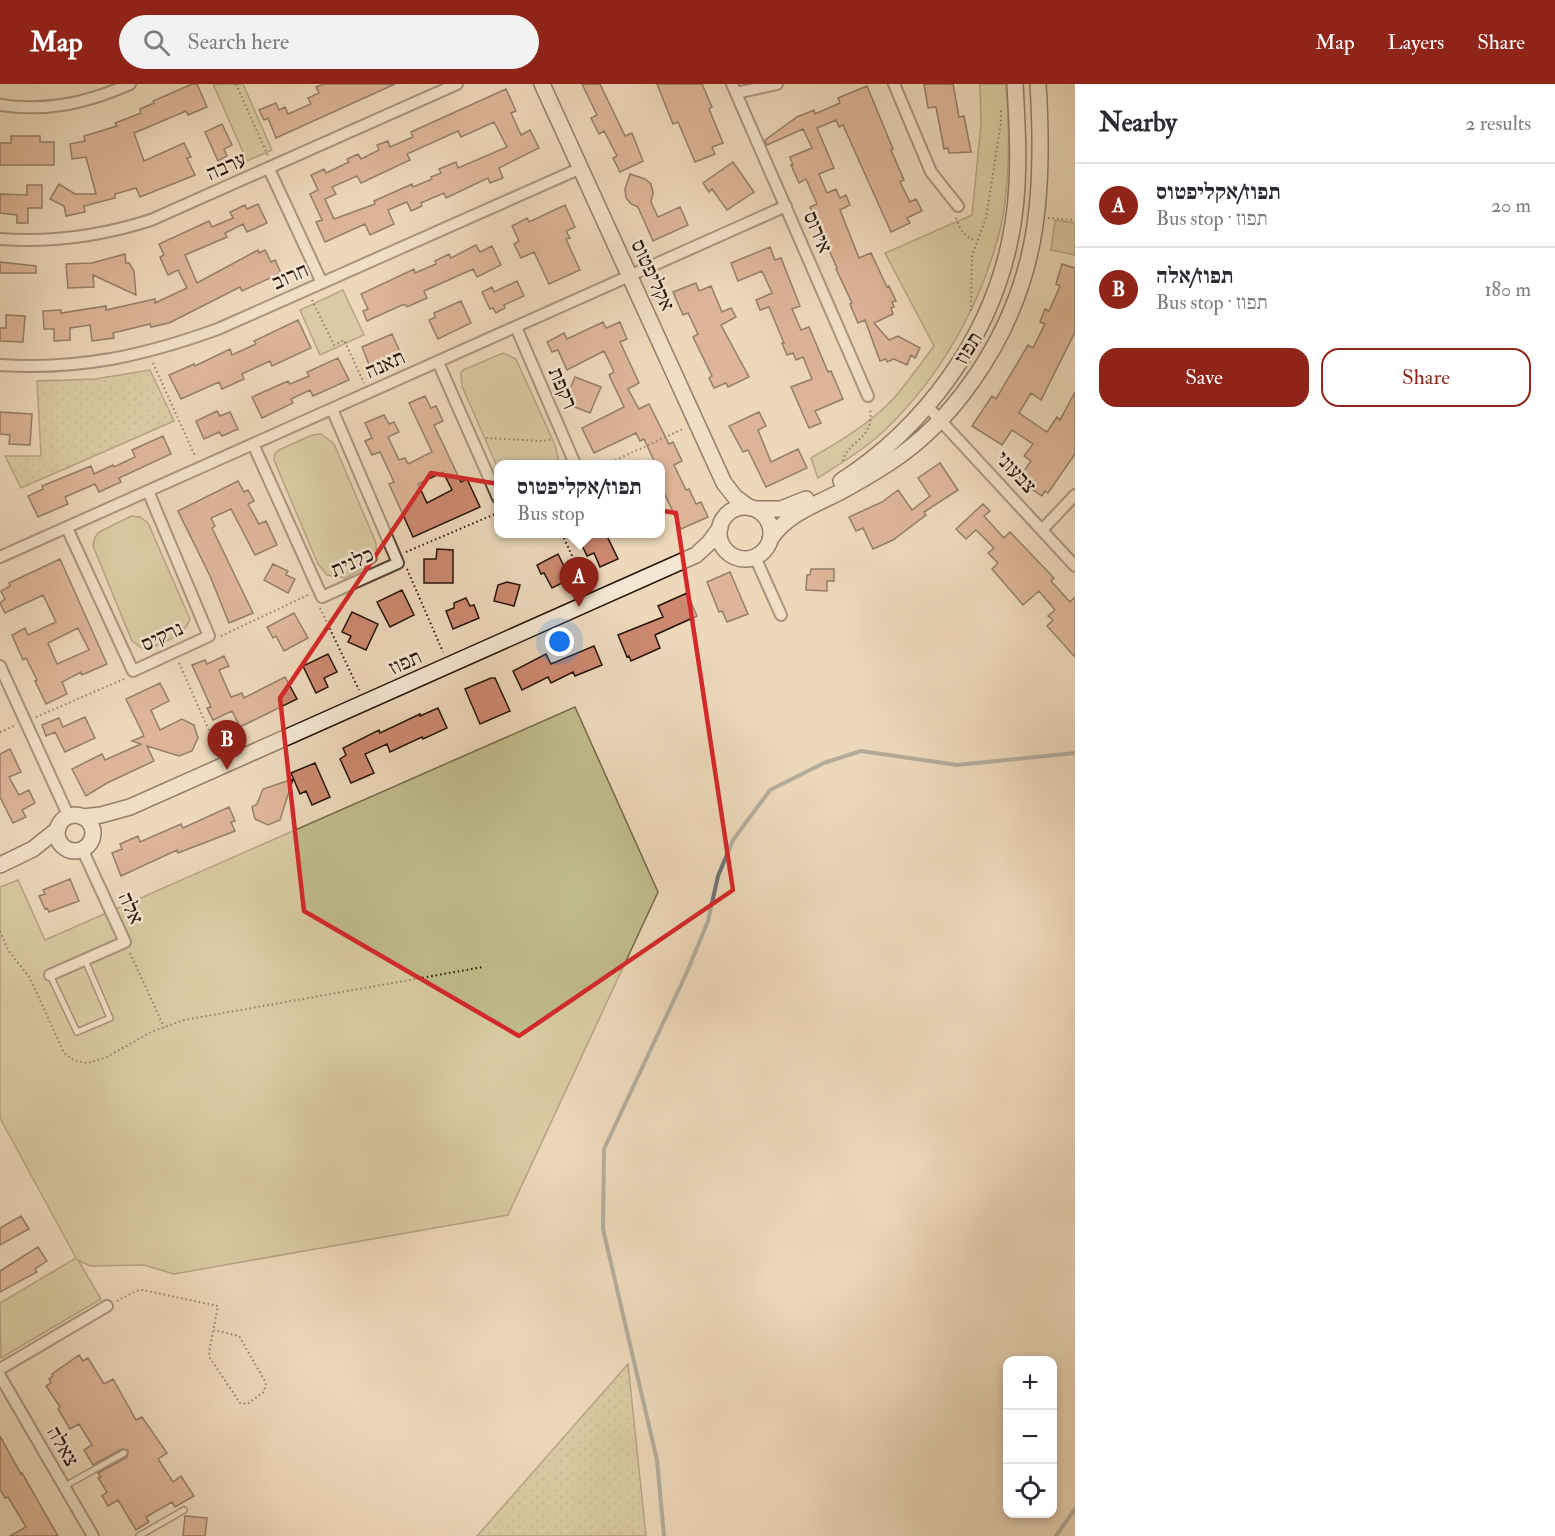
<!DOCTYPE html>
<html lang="en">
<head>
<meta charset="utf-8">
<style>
  :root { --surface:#fff; --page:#f2f2f3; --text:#2b2b33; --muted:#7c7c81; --line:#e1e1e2; --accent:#8f2418 }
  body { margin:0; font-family:"IM FELL Double Pica","Frank Ruhl Libre",serif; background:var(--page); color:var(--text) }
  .controls { position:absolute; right:18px; bottom:18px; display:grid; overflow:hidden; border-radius:12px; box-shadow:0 3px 9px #0003 }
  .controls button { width:54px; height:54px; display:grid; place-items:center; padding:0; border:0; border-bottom:2px solid var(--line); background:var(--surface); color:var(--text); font:30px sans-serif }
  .you { position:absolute; left:560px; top:558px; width:21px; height:21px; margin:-15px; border:4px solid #fff; border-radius:50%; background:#1a73e8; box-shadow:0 0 0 9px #1a73e833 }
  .badge { display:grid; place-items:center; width:39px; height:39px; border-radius:50%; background:var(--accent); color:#fff; font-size:20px; font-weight:700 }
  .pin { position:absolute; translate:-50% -50px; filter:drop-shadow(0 2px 3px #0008) }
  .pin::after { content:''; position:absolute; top:32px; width:21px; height:18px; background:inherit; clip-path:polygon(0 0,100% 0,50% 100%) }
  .popup { position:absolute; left:494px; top:376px; width:171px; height:78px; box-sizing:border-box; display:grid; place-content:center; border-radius:12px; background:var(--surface); filter:drop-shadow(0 2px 4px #0005); font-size:20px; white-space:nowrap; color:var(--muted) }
  .popup b { font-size:22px; color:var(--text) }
  .popup::after { content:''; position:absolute; left:50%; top:100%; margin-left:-12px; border:12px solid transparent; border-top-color:var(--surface) }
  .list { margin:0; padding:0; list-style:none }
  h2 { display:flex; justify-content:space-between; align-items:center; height:78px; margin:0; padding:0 24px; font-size:26px }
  h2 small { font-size:20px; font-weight:400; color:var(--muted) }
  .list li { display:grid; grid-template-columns:39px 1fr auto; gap:18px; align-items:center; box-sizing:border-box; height:84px; padding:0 24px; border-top:2px solid var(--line) }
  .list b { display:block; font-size:22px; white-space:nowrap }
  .list p { margin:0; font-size:20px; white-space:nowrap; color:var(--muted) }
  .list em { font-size:20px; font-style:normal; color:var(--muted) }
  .actions { display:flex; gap:12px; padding:18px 24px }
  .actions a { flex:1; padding:14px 0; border:2px solid var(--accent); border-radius:18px; text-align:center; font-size:21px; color:var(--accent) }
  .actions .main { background:var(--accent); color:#fff }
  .icon { flex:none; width:33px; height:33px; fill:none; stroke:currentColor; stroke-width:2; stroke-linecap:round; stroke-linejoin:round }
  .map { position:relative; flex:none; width:1075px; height:1452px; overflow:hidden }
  header { display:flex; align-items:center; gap:36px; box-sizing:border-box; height:84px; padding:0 30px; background:var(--accent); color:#fff }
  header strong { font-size:28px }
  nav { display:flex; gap:33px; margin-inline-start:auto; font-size:21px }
  .search { width:420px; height:54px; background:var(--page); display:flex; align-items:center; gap:15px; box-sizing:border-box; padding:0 21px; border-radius:33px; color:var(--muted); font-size:22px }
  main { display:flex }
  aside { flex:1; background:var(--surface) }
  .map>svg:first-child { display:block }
  .grass { fill:url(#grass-dots); stroke:#74684a; stroke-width:1.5 }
  .green { fill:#c0bc8a; stroke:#74684a; stroke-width:1.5 }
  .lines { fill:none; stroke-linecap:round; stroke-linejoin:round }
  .stream { stroke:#707575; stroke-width:4 }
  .building { fill:#cc896f; stroke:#27130a; stroke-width:1.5; fill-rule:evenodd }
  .lane-casing { stroke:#584436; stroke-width:8 }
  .street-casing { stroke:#584436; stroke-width:14 }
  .secondary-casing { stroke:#27130a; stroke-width:18 }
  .path { stroke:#27130a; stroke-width:2; stroke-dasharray:1.5 3; stroke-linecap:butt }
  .lane { stroke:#f3e6d2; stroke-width:5 }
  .street { stroke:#f3e6d2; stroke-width:10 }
  .secondary { stroke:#f3e6d2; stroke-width:15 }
  .marked { fill:none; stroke:#d62828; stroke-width:4.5; stroke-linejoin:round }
  .labels { text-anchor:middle; stroke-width:5; stroke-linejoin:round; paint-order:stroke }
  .street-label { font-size:21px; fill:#27130a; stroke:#f3e6d2 }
</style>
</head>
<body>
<header>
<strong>Map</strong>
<div class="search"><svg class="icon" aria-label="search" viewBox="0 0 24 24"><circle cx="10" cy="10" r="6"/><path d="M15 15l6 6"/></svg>Search here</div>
<nav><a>Map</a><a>Layers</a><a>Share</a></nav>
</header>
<main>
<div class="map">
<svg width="1075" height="1452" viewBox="0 0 1075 1452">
  <defs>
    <pattern id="grass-dots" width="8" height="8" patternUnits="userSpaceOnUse" patternTransform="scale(1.5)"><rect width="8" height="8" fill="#c0bc8a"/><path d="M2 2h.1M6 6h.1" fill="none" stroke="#a5a176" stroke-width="1.8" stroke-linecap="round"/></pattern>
  </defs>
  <rect width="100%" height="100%" fill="#edd8ba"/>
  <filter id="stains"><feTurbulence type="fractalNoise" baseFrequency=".00333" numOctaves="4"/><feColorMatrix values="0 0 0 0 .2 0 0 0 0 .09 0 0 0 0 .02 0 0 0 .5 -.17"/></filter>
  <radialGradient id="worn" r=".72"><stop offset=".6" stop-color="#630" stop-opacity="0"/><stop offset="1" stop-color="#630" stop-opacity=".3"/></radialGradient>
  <path class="grass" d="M150,286L174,337L21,404L5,372H41L37,297L95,295Z
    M628,1280L646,1452H477Z"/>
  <path class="green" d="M213,0H243L272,66L247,77Z
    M980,0H1006C1010,42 1010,105 1000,146C981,221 941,292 885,346C865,365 841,379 818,394L811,374C840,357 871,339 894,314C908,298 921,279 934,262L885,169L972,131L981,41Z
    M1055,136L1075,139V171L1051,166Z
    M343,206L364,251L320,271L300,226Z
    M503,269L516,275L555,361L558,373L557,380H498V385L462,302L461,289L463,286Z
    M321,350L334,360L376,459L377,476L374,479L345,494L327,491L318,480L274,376L275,370L279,366L312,351Z
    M131,432L140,433L148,439L190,535C186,551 159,562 143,565L132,557L93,462L95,453L99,448Z
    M575,623L658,808L508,1131L174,1190L144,1181L90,1182L78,1176L101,1215L1,1274L0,1219L76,1174L0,1034V803L18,796L45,856Z"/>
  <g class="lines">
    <path class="stream" d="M664,1452L657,1376L603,1145L604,1065L687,888L708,837L718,792L733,756L770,706L824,679L861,667L957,681L1075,669
      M1056,1452L1075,1425"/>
  </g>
  <path class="building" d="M192,0H197L207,23L188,31L186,27L134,49L144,77L184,59L191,73L187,74L195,91L140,113L136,104L115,110V114L84,122L85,128L66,132L64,122L50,115L59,100L75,110H96L86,73L72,75L70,60L85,57L84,52L117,42L115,39L141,29L140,25L154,19L153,17Z
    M324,0H395L276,54L268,34L264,36L259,26L276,19L279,26L285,23L288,30L311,20L308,14L319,9L316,3Z
    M582,0H600L625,52L632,49L643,77L620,88L613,74L617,72L604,47L599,50L591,34L597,31Z
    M657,0H702L712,23L709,25L723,59L712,63L715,70L695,78L678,38L673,40Z
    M924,0H953L959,33L964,32L971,68L949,69L948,64L944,65L936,23L928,24Z
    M867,2L893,65L891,66L904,96L900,98L910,118L916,115L922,127L907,134L910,139L891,148L843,41L839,43L836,36L817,44L834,84L819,90L827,109L836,105L840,114L846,111L850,121L840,126L859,174L871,169L887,203L889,202L896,217L892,218L894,223L891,224L893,230L874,239L889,256L898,252L920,264L915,274L911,271L907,281L894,275L887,278L886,275L880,277L865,236L858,239L850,220L852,219L836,185L837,184L810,123L817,120L806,95L799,99L791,81H793L790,73L812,64L803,45L767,61L765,56L797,33L814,26L815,30L840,19L838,14Z
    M506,5L516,27L511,29L521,51L530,46L539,64L499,84L503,94L490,99L488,94L446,114L444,109L421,119L422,122L411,127L407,118L388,126L394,140L370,151L365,140L325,158L316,138L322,136L310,110L318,106L311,91L324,85L326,89L349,78L347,75L358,70L361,75L379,66L377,61L388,57L390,63L413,53L411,48ZM494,38L507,63L458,84L456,78L439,85L441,89L431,93L432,95L413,103L412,100L374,117L375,120L334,135L325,115L336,110L332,103L357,92L361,99L410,76L407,70L458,47L461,53Z
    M222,40L232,61L224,65L227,72L218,77L205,48Z
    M11,52H40V58H54V81H0V59H11Z
    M733,78L754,108L727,126L712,105L709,108L703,99Z
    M630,90L645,95L651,100L653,109L651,118L658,133L680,123L688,141L653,157L638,123L631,120L626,114L625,105Z
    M27,101H42V124H28V139H17V131L0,129V110L27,111Z
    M258,120L267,139L247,148L243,140L225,149L227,153L185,171L197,199L258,166L259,169L265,166L271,178L275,176L281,189L242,207L240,203L169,239L151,243L150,240L113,249L114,254L92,257L90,241L70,244V256L54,257V245H44L43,227L61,226V229L106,222V226L155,215V219L187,204L178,186L168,191L160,173L164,171L159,160L209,137L212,143L233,134L230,128L245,121L247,125Z
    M565,121L575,143L566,147L570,154L566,155L580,186L549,200L534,168L521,174L514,160L519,157L512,142L527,134L529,138Z
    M476,161L480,168L492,162L501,181L477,193L473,185L424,207L427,214L407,223L406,221H402L367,237L363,227L368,225L361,210L414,185L415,189L436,180L435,177L449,170L451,174Z
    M770,163L775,176L781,174L800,222L792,225L801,246L809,243L828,288L831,287L843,315L815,327L821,339L809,344L791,303L812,295L803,273L796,276L793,269L787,271L782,259H784L769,223L760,226L756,216L772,209L762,187L738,197L731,179Z
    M125,170L126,179H129L134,187L136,211L93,191L94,203L68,204L66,180L92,179Z
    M0,178L36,182V189H0Z
    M1062,180L1075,184V248L1041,316L1031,309L1019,329L1047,348L1057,333L1060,336L1075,308V370L1048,409L1045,407L1042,412L1018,396L1031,377L1024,372L1033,360L1012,346L1002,361L972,342L992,312L996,315L1028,261L1033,264L1045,240L1040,238L1045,225L1049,227L1060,202L1056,200Z
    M517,197L524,212L504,221L505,224L496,229L493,224L490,225L482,208L492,203L494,208Z
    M696,199L699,207L711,202L722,228L731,224L736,233L721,241L749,293L728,303L726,299L714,304L709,294L712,292L693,253L698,250L688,229L683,231L673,208Z
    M461,217L471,239L438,255L429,236L435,233L434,229Z
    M6,231L25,232L23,258L0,257V244H6Z
    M298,236L311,264L272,282L270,277L242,290L244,295L222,305L219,298L181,315L169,291L194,280L195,282L230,265L232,271L256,260L254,257Z
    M603,238L606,244L620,238L627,255L620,258L639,299L628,305L639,325L649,320L669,360L673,358L682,377L674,381L686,406L689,405L696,420L701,418L708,433L681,445L660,400V381H656L644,355L640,357L636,349L594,369L582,344L624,323L609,291L614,288L604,267L567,286L558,266L552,268L547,258L564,249L567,255Z
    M392,250L401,270L370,283L362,263Z
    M338,274L349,296L313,312L310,306L291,315L293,319L262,334L252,313L288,297L290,300L309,292L307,288Z
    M575,293L601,303L590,329L572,322L574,317L566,314Z
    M425,312L431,324L436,322L443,337L434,341L461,398L467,395L480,423L413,453L389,400L394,398L380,368L372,371L365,357L372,354L365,339L384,331L389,340L394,338L399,348L388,353L399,376L405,374L408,380L432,368L409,319ZM443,388L452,406L427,419L418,400Z
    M217,327L220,332L230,328L238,345L222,352L219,348L204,355L196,337Z
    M0,328L32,330L30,361L9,360L10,351L0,350Z
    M759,328L766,342L758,346L771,378L798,365L807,384L766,403L748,366L743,368L729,342Z
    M163,352L171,370L119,394L121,398L99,408L95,400L65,413L68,420L38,433L28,412L43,405L42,402L91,382L94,390L113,381L114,383L135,373L132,366Z
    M940,379L958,406L924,428L926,431L893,456L873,465L863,444L856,447L849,433L882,418L898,406L912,426L930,412L918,394Z
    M238,397L244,408L248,406L254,417L248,420L259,440L266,437L277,461L255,471L231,425L211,434L215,442L212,444L253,529L229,539L210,492L178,427Z
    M983,420L990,427L984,432L1004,454L1010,448L1054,494L1051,497L1070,518L1075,513V573L1047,542L1053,536L1048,532L1055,526L1039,507L1023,521L992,485L998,479L988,469L994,464L976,446L966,455L956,445Z
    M596,450H606L618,475L600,483L594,469L587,472L580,457Z
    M437,465L453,466V499H424V475H436Z
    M558,470L570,495L552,504L544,489L541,490L537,481Z
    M60,475L107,580L82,591L81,588L62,598L67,610L46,620L35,597L37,596L26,574L23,576L12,551L25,544L28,551L56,538L43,511L5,529L0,519L5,515L1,507L10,502L9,499ZM78,544L89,566L57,580L48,559Z
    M273,480L288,487L286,491L295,495L288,509L264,496Z
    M811,485H834V497H827V507L806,506L807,491H810Z
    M730,488L748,530L727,538L722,527L719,528L707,498Z
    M507,498L520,501L514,522L494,517L498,501Z
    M402,506L414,531L390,543L377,518Z
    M687,509L697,532L655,551L660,564L631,577L629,572L627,573L618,551L663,533L658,522Z
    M466,514L470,522L474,521L479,534L453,545L446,527L454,524V519Z
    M352,528L378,540L366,566L348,558L351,552L342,548Z
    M294,529L308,554L284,567L276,552L273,554L267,543Z
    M594,562L602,581L575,592L573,588L551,599L548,593L522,606L513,587L546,570L551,580Z
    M328,570L337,588L324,594L328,603L316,609L303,582Z
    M224,572L229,582L219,586L231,613L242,609L244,614L285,593L297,615L240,643L232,627L213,636L207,624L211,623L192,581L205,576L207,580Z
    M491,594H495L510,627L480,640L465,605Z
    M160,599L169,617L151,626L160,646L182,635L194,641L198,654L192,667L179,672L147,662L154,677L107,699L86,712L72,685L102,670L105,676L141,660L132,657L144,652L126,615Z
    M438,624L447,644L423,655L422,653L390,668L387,660L365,670L374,689L351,699L340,675L346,671L343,664L379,646L380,649L420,630V632Z
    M85,633L95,654L65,668L55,648L46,652L42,641L59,634L63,643Z
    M10,665L21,688L9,693L19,711L29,706L35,719L22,726L26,733L13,739L0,713V670Z
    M315,679L330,713L312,721L306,707L300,710L291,689Z
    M293,695L280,736L268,741L255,735L252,723L257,720L263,705Z
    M229,723L235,737L231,738L235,747L178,769L177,766L121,792L112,769L122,765L120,760L138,752L140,758L181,740L183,744Z
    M70,795L79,817L49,828L47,824L45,825L39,812L45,810L43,806Z
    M21,1132L29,1145L0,1161V1144Z
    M38,1163L47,1177L35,1185L37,1188L0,1208V1187Z
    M79,1271L83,1277L88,1274L104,1300L113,1295L136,1336L142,1333L167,1369L158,1375L173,1398L181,1392L194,1412L175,1423L172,1418L146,1433L149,1438L136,1446L118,1416L108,1422L102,1412L107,1408L98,1394L101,1393L98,1389L127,1373L128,1366L122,1365L93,1381L84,1366L92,1361L79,1340L70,1345L58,1325L60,1323L46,1302L51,1299L49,1295L53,1292L52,1290Z
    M0,1352L21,1390L22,1389L58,1452H10L26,1443L8,1413L5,1414L0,1405Z
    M185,1432L207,1434L205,1452H183Z"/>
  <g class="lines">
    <g class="lane-casing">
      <path id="lane" d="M50,891L77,948L110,934L85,876
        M65,1402L124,1369
        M139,1452L184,1426"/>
    </g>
    <g class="street-casing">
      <path id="street" d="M732,0L868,312
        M894,0L931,88L958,122
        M736,9L777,0
        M0,21C47,28 87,19 130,0
        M269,85L322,199
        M0,155C52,159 101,152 151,136L457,0
        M516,243L575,380
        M438,278L498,414
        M0,281C80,286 143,272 218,245L581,84
        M927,322L1075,482
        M253,360L322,513L398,479L332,325
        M67,444L133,587L209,552L148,407
        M1042,446L1075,411
        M0,473L786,122
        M755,473L781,531
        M0,582L69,733
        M50,891L125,858L82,765
        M0,1285L107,1222
        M0,1292L93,1452"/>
    </g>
    <g class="secondary-casing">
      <path id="secondary" d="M542,0L724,399L735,413L750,424
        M841,397C925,343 990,254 1010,156C1021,105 1018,52 1015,0
        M719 449a26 26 0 1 1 52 0a26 26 0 1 1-52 0Z
        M755,425H781L806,415
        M771,454C787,430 817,420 842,407C858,398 874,389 889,379C923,357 950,329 973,296C1039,202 1045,111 1038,0
        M57 749a18 18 0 1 1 36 0a18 18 0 1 1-36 0Z
        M82,733L101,731L130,723L696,471L709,459L720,444
        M0,781L33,765L58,745"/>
    </g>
    <path class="path" d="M236,0L268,72
      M956,134C960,146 964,152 976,157
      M1048,134L1075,136
      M312,216L334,261L344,256L364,299
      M971,227L972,172L986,134L1001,38V24
      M153,279L195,372
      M486,354L544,357L552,355
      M843,377C847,356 875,357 870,324
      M607,380L683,345
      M562,450L587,504
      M406,468L495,430L497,425
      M407,485L443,568
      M320,524L359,606
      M221,552L308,511
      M179,579L218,667
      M36,633L124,595
      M0,648L14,642
      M0,847L8,866L30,894L64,969L75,977L88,979L107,973L151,948L184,936L483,883
      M130,869L164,943
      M117,1217L136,1207L142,1206L218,1222L209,1268L210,1274L240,1319L247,1320L264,1308L266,1299L239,1252L214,1246"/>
    <use href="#lane" class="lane"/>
    <use href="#street" class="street"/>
    <use href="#secondary" class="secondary"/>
  </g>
  <path d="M0 0H1075V1452H0ZM431,389L676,429L733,806L519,952L304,827L280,614Z" fill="#edd8ba" fill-opacity=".55" fill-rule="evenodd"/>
  <path class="marked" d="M431,389L676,429L733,806L519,952L304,827L280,614Z"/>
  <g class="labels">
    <g class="street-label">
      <text transform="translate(226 82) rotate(-24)" y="7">ערבה</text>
      <text transform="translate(818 148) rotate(67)" y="7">אירוס</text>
      <text transform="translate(653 191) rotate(65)" y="7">אקליפטוס</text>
      <text transform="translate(290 192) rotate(-24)" y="7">חרוב</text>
      <text transform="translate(968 264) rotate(-58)" y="7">תפוז</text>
      <text transform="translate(385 280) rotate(-24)" y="7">תאנה</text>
      <text transform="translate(563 304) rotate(67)" y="7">רקפת</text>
      <text transform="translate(1016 388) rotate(47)" y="7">צבעוני</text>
      <text transform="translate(352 478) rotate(-24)" y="7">כלנית</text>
      <text transform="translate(162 552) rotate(-25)" y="7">נרקיס</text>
      <text transform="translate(405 578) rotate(-24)" y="7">תפוז</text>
      <text transform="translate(131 824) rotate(66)" y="7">אלה</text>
      <text transform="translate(63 1362) rotate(60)" y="7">צאלה</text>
    </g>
  </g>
  <rect width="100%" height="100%" filter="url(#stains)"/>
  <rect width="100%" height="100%" fill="url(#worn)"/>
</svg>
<div class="controls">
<button>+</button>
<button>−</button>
<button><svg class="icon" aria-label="locate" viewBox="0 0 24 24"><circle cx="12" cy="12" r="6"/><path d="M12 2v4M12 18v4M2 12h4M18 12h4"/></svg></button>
</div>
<div class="you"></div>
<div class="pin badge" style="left:579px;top:523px">A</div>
<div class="popup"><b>תפוז/אקליפטוס</b>Bus stop</div>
<div class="pin badge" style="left:227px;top:686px">B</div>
</div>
<aside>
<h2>Nearby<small>2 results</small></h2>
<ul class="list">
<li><span class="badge">A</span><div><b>תפוז/אקליפטוס</b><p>Bus stop · תפוז</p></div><em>20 m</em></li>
<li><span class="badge">B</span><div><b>תפוז/אלה</b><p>Bus stop · תפוז</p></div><em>180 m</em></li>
</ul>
<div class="actions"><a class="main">Save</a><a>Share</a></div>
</aside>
</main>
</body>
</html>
